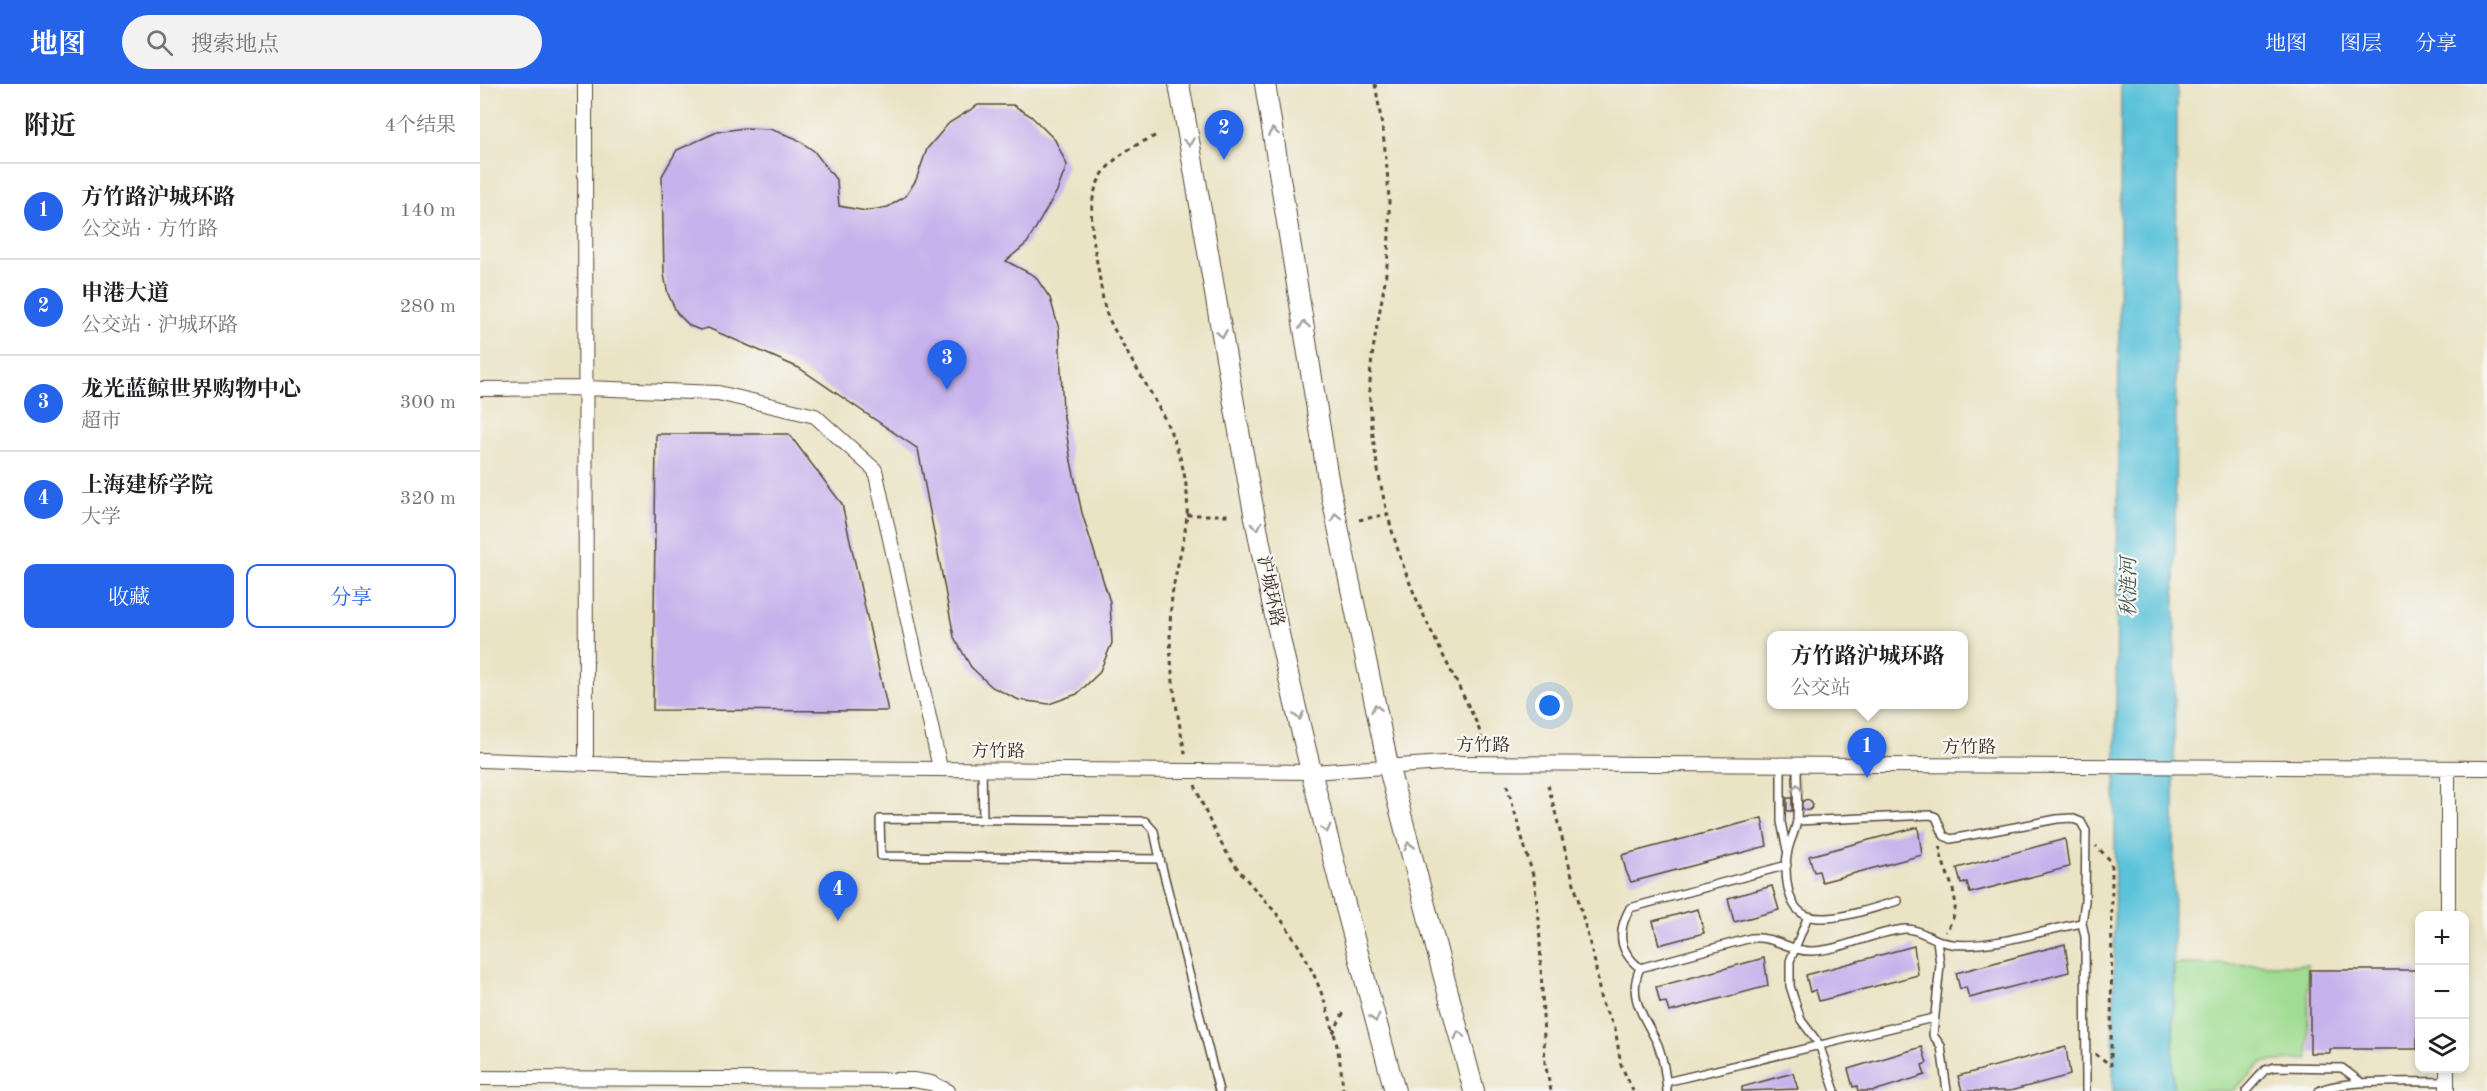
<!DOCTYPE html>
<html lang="zh">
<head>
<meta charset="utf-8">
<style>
  :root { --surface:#fff; --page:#f2f2f2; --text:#202124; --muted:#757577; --line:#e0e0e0; --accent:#2563eb }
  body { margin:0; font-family:"Old Standard TT","Noto Serif SC",serif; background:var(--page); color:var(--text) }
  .controls { position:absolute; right:18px; bottom:18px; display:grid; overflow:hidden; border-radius:12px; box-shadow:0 3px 9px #0003 }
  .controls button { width:54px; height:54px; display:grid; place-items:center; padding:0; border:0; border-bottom:2px solid var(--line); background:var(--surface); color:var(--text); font:30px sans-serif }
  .you { position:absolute; left:1070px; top:622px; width:21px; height:21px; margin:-15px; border:4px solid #fff; border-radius:50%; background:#1a73e8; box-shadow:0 0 0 9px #1a73e833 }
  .badge { display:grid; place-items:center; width:39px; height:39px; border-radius:50%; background:var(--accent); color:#fff; font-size:20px; font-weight:700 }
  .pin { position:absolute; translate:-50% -50px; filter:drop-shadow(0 2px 3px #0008) }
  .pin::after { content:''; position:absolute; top:32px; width:21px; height:18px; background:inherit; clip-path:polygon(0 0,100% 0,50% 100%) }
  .popup { position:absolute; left:1287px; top:547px; width:201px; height:78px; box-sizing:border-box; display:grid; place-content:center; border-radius:12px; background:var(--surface); filter:drop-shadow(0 2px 4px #0005); font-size:20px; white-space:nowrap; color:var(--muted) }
  .popup b { font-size:22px; color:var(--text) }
  .popup::after { content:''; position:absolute; left:50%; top:100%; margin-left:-12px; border:12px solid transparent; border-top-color:var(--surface) }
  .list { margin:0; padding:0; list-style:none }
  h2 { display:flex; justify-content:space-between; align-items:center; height:78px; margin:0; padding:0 24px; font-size:26px }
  h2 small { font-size:20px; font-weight:400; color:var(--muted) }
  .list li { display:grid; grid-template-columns:39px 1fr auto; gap:18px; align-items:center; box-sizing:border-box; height:96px; padding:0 24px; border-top:2px solid var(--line) }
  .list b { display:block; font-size:22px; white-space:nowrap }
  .list p { margin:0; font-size:20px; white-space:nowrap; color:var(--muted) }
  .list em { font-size:20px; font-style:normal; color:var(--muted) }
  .actions { display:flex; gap:12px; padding:18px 24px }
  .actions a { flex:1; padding:14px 0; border:2px solid var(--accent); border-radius:12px; text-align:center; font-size:21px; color:var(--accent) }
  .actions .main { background:var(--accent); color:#fff }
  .icon { flex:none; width:33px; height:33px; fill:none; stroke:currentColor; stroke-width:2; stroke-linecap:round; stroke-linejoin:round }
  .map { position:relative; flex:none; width:2007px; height:1007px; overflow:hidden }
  header { display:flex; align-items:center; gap:36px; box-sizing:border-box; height:84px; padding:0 30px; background:var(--accent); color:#fff }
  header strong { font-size:28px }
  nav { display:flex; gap:33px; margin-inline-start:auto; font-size:21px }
  .search { width:420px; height:54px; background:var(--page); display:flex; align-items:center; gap:15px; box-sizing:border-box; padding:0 21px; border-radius:33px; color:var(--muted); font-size:22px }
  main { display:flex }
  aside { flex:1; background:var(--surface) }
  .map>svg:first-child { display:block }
  .green { fill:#a0dd92; stroke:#6e8458; stroke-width:1.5 }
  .water { fill:#5cc2da; stroke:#4c767c; stroke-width:1.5 }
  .building { fill:#c6b2ec }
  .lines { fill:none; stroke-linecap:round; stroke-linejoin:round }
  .service-casing { stroke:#554637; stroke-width:10 }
  .minor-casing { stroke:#554637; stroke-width:16 }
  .secondary-casing { stroke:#554637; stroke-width:22 }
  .path { stroke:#554637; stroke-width:3; stroke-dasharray:4.5 4.5; stroke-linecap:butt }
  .service { stroke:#fff; stroke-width:7 }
  .minor { stroke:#fff; stroke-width:14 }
  .secondary { stroke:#fff; stroke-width:20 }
  .oneway { stroke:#a79f9a }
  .labels { text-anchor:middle; stroke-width:4.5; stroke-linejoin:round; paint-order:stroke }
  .street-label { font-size:18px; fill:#3b2a1e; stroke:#f6f6f2 }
  .water-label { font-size:20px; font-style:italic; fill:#455856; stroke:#f6f6f2 }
</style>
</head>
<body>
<header>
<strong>地图</strong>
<div class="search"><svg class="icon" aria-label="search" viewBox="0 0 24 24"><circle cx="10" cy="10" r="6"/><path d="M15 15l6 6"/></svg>搜索地点</div>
<nav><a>地图</a><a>图层</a><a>分享</a></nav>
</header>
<main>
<aside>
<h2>附近<small>4个结果</small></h2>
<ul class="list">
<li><span class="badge">1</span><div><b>方竹路沪城环路</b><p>公交站 · 方竹路</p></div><em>140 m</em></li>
<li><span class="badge">2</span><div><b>申港大道</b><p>公交站 · 沪城环路</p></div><em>280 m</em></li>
<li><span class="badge">3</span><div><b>龙光蓝鲸世界购物中心</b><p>超市</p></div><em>300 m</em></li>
<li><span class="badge">4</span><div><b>上海建桥学院</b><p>大学</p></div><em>320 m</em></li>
</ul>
<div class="actions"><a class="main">收藏</a><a>分享</a></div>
</aside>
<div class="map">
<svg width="2007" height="1007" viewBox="0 0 2007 1007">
  <rect width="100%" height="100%" fill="#f6f6f2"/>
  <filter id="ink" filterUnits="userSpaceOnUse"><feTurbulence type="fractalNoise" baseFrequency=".0167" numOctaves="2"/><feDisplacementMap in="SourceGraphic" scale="12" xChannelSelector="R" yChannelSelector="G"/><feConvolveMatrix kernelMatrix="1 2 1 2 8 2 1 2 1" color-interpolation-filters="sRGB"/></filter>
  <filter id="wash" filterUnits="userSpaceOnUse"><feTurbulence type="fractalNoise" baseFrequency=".008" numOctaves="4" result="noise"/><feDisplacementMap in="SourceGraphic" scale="24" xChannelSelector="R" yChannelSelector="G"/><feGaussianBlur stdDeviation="1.35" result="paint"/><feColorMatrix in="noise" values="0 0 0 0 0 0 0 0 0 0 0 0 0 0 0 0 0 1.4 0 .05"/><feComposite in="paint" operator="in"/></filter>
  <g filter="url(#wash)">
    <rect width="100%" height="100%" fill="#eae3c4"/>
    <path class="green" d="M1694,880L1828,881V975L1783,978L1753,1007H1693Z"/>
    <path class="water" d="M1641,0H1697L1693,1007H1633Z"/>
    <g id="blocks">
      <path class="building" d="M498,21H533L551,32L575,56L587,81L577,107L547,159L526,177L555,192L570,214L579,245L583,327L591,377L602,429L630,518L632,559L619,589L597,610L569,620L539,616L512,603L491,583L474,553L438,365L319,284L228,244L220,246L210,242L197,229L188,210L184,191L182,92L197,66L237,48L264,44L290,45L315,54L334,67L357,97L359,122L386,127L408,123L426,112L436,96L447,65L469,39Z
        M176,350H309L362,420L408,627L173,626Z
        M1307,714H1312V727H1307Z
        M1321.5 721a5.5 5.5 0 1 1 11 0a5.5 5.5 0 1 1-11 0Z
        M1282,734L1287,762L1151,798L1146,787L1142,771Z
        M1438,743L1442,771L1342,798L1339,787L1334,788L1329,772Z
        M1585,755L1589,783L1490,809L1487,798L1481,800L1477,784Z
        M1292,802L1299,826L1254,838L1248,814Z
        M1218,825L1224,849L1179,861L1173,837Z
        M1585,860L1589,888L1489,914L1486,903L1480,905L1476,889Z
        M1434,862L1438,891L1339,917L1336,906L1330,908L1326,891Z
        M1284,874L1288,902L1189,928L1186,918L1180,919L1176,903Z
        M1830,886H1937V965H1850V969H1830Z
        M1442,963L1447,979L1442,981L1445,991L1394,1007H1378L1377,1002L1373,1003L1368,985Z
        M1586,963L1590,991L1530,1007H1482L1478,992Z
        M1313,989L1318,1005L1262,1007V1003Z"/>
    </g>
  </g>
  <g filter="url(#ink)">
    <use href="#blocks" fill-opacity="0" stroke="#554637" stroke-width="1.5"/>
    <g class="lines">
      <g class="service-casing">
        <path id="service" d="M1301,680V738L1307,766
          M1317,680C1317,699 1318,717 1317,736C1316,746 1310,756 1308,766C1304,785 1305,825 1328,832C1351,840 1395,823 1418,817
          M502,685L503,736
          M1317,737L1451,731L1456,733L1464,752L1471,755L1577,735L1591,734L1601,738L1606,747L1605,817L1602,839L1605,853L1606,1007
          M680,775L674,747L665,737L400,735L401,772L680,775L739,1007
          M1328,832L1310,877V902L1321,936L1339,960L1355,1007
          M1457,856L1460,881L1453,951L1461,962L1467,1007
          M1160,884C1138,867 1137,847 1150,824L1307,781
          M1186,998L1453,934
          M1187,1007C1186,994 1183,974 1178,961C1166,934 1146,915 1160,884L1271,854C1297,852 1310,868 1332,867C1363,866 1393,848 1425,845C1440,844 1456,859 1472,860C1508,865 1564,846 1602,839
          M1766,1007L1785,986L1794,983L1862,984L1882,999
          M1839,1007C1858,995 1940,998 1967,998"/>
      </g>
      <g class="minor-casing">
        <path id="minor" d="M105,0L106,680
          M0,305L106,304L238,309L335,332L395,386L460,684
          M0,676L199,683L832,688L963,679L2007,684
          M1968,832V685
          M0,994L433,996L451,999L468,1007
          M1967,1007V984"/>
      </g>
      <g class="secondary-casing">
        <path id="secondary" d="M699,0C729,165 753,331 787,494C823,667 869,837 915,1007
          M785,0L848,395L908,681L994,1007"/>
      </g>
      <path class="path" d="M895,0C906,60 913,120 907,181C902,226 888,270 890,316C893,378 908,445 931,502C950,549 976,595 998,642L1002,656
        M675,52C606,82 605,116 618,184C621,199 622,219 628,233C656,292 701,341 707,410C710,444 696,479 692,513C686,568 695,620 706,674
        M707,431H750
        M879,436L908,430
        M715,701C727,733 740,763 762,790C777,809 796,826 809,847C840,891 860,953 863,1007
        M1027,701L1054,795L1059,835L1065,979L1071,1007
        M1068,701L1115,879L1121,918L1135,944L1141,981L1153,1007
        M1461,762L1460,768C1468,799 1487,819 1465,848
        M853,949L865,926
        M1615,970L1631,981L1632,783L1630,776L1616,762"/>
      <use href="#service" class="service"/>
      <use href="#minor" class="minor"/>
      <use href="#secondary" class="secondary"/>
    </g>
    <defs><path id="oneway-chevron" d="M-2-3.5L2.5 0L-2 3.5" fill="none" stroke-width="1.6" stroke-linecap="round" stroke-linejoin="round" transform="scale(1.5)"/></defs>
    <g class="oneway">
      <use href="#oneway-chevron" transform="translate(793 48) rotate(-99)"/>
      <use href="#oneway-chevron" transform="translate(709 58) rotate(81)"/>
      <use href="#oneway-chevron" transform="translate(824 241) rotate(-99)"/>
      <use href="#oneway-chevron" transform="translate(742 250) rotate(80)"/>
      <use href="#oneway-chevron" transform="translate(856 433) rotate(-102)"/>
      <use href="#oneway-chevron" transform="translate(777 442) rotate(79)"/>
      <use href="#oneway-chevron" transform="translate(896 624) rotate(-102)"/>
      <use href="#oneway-chevron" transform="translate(819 632) rotate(77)"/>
      <use href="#oneway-chevron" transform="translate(1317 704) rotate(-89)"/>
      <use href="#oneway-chevron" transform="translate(846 745) rotate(76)"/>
      <use href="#oneway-chevron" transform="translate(929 762) rotate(-105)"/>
      <use href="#oneway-chevron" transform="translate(895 934) rotate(75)"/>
      <use href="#oneway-chevron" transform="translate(979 951) rotate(-105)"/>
    </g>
  </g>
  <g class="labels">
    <g class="street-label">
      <text transform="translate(791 507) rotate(78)" y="6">沪城环路</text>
      <text x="1003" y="667">方竹路</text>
      <text x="1489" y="669">方竹路</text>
      <text x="518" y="673">方竹路</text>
    </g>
    <g class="water-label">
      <text transform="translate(1648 503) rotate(-90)" y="7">秋涟河</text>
    </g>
  </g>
</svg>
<div class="controls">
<button>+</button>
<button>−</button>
<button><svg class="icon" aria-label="layers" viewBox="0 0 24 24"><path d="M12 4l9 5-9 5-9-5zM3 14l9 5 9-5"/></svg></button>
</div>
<div class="you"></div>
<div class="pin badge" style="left:1387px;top:694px">1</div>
<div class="popup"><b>方竹路沪城环路</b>公交站</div>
<div class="pin badge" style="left:744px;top:76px">2</div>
<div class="pin badge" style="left:467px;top:306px">3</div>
<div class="pin badge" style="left:358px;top:837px">4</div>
</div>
</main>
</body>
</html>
